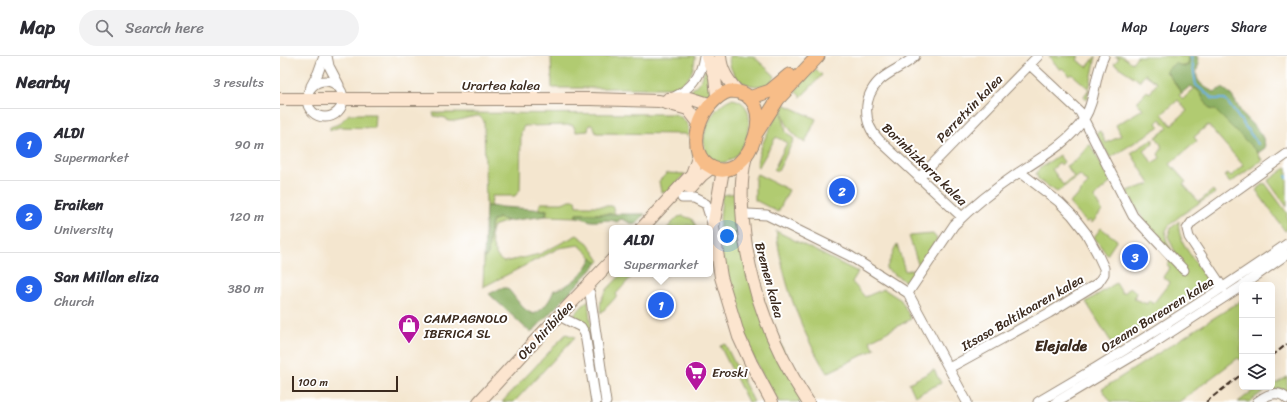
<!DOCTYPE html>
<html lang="en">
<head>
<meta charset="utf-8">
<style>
  :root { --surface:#fff; --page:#f2f2f3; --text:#2b2b33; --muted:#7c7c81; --line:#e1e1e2; --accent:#2563eb }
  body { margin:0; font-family:Sriracha,sans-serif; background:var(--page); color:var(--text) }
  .controls { position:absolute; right:12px; bottom:12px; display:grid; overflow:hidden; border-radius:6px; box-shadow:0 4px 16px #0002 }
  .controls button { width:36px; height:36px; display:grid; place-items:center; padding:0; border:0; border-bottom:1px solid var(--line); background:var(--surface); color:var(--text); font:20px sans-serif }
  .scale { position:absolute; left:12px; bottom:10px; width:106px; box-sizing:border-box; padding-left:4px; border:2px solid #3b2a1e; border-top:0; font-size:11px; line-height:14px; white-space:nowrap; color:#3b2a1e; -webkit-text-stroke:3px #fff; paint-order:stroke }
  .you { position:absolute; left:447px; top:180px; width:14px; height:14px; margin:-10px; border:3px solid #fff; border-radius:50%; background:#1a73e8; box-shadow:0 0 0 6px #1a73e833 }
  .badge { display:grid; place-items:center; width:26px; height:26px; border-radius:50%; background:var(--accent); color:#fff; font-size:13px; font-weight:700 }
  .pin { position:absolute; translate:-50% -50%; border:2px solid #fff; box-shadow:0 1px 4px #0006 }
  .popup { position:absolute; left:329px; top:169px; width:104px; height:52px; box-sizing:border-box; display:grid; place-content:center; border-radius:6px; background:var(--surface); filter:drop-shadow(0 1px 3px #0005); font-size:13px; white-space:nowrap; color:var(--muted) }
  .popup b { font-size:15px; color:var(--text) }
  .popup::after { content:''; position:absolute; left:50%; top:100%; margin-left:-8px; border:8px solid transparent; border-top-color:var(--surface) }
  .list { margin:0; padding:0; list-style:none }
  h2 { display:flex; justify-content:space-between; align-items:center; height:52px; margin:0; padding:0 16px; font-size:17px }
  h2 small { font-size:13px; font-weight:400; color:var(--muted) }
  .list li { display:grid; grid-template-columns:26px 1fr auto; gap:12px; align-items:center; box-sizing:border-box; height:72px; padding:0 16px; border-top:1px solid var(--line) }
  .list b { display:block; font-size:15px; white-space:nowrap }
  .list p { margin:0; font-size:13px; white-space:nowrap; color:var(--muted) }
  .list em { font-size:13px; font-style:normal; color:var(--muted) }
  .icon { flex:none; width:22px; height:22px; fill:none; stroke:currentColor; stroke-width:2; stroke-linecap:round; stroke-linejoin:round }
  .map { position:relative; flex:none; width:1007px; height:346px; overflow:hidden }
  header { display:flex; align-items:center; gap:24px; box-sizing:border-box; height:56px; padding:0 20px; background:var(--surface); border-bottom:1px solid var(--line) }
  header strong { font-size:19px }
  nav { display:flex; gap:22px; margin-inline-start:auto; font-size:14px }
  .search { width:280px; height:36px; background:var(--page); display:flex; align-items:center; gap:10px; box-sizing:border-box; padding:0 14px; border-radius:22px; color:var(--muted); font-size:15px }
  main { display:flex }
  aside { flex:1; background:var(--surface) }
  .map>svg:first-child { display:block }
  .green { fill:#b1cb71; stroke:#767a48; fill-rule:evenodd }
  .forest { fill:#8caf63; stroke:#646c40 }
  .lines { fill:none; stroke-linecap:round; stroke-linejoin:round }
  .stream { stroke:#6bb1e1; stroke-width:2 }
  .street-casing { stroke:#988876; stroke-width:11 }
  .secondary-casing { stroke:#988876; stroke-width:14 }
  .primary-casing { stroke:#988876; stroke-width:15 }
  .street { stroke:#fff; stroke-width:9 }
  .secondary { stroke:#fce5cf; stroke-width:12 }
  .primary { stroke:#f7bd88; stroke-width:13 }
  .rail { stroke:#3b2a1e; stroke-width:2; stroke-dasharray:6 3; stroke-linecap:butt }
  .labels { text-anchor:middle; stroke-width:4; stroke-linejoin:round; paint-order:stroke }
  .street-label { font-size:13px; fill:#3b2a1e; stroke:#fff }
  .poi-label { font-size:13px; fill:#3b2a1e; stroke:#fff; text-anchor:start }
  .quarter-label { font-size:15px; font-weight:bold; fill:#3b2a1e; stroke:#fff }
</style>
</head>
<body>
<header>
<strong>Map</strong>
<div class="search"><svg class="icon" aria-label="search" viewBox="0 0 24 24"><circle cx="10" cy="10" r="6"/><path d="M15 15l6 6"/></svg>Search here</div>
<nav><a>Map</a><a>Layers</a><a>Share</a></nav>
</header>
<main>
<aside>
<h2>Nearby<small>3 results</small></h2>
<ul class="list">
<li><span class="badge">1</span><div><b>ALDI</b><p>Supermarket</p></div><em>90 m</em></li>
<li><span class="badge">2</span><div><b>Eraiken</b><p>University</p></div><em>120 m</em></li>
<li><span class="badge">3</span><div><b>San Millan eliza</b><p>Church</p></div><em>380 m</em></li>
</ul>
</aside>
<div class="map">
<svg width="1007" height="346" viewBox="0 0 1007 346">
  <rect width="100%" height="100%" fill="#fff"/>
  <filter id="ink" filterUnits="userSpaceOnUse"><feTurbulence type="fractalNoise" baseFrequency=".025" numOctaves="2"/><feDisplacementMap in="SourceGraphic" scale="8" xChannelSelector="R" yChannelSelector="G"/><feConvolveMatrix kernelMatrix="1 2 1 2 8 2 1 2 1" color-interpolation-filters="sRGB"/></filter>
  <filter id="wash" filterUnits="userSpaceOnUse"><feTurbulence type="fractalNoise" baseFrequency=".012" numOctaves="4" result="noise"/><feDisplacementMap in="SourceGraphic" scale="16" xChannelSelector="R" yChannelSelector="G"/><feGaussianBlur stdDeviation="0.9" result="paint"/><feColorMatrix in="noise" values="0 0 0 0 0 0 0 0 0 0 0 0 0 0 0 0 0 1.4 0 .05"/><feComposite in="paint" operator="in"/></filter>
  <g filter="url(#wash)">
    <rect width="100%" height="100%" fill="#f4e6cf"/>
    <path class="green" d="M271,0H415V3C412,22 406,29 387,32H272Z
      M449,0H473L495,20C490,35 464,31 456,21C451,15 449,7 449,0Z
      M769,0H799L797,4L807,11L816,0L807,44L804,40L809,33L792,18L790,20L782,12L780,14Z
      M835,0H842L852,7L857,0H907L909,3L908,9L886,15L902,37L899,39L903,43L915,32L918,34L930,53L935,54C951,69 971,85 982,104L950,127L944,120L948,117L951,120L963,109L928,69L914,81L917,85L890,108L906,126L903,128L919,146L933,134L935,137C925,144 889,164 886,175C884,182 889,190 892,196L880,185V179L876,178L859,157L847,135L870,128L851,97L873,83V87L864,94L872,107L880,102L878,98C884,92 881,88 876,81L888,72L880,63L876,67L879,71L830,102L816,77L820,75L826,87L841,80L836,69L863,53L857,46L867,35L870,37L877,27L865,18L860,25L834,8L839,2ZM898,44L907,55L891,69L882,58Z
      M426,12C429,21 437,34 427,41L409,37L421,24Z
      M536,13L542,19L521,41L515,35Z
      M451,43C489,45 461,124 432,103C412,89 432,49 451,43Z
      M504,48L536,63L525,87C512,78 500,65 504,48Z
      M501,52L506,76L514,83L498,115L494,113L507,87L496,81L478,112C473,100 495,63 501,52Z
      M153,57L394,58C405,62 410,69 408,81L405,78L316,77L313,69H309L308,75L296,76L293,69L244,70L241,76L240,134L235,140H212L211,150H206L204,65L199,60C188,60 179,66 168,65L166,62L154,60Z
      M69,58H95L94,72L60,71L50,74V71L59,68Z
      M810,88L831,126L814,141L822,155L812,167L810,164L807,167L789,147L801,137L800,136L808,128L807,125H805L800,119L777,136L759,124L756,118L759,113L779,99L784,106L781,109L780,107L772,113L783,129L794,121L786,110L795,105Z
      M1007,111V151L988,125Z
      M387,117L405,118L389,136H381L379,125Z
      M477,118L509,134L498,156L475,144V122Z
      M985,127L1007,157V174L1005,175L976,134Z
      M458,137L465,203L525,346H499C470,304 443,236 440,184C439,169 441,154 442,139Z
      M290,144H296L297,150H332L335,158H296V161L266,160L267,154L258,153L261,147H282Z
      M403,160L412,163L417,172L407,169L403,172H387L398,161Z
      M218,162L228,165L213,170C208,178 214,203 224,206L260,198L297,179L308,187L320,205L318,207L299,189L279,192L203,231L204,202L208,199L210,172L213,165Z
      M899,165C896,185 915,204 926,220L927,226L925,230L833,289L806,246L836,227L842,237L846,236L850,231L856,236L854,243L867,248L869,244L873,248L890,226L883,221L890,211L887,209L891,204L900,207L888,180L891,172Z
      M821,172L837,184L827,199L814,181Z
      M496,175L578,216L572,226L585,241L604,233L621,244L631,263L590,285L595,293L547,317C520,274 503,226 496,175Z
      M653,178L657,183L639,211L629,180Z
      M617,188L625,215L637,213L628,227L606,213Z
      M342,218H359L356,221L353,219L336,238L337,240L321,257C317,239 331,230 342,218Z
      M308,244L311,274L307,275L294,259Z
      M962,244L961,305L958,302L899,346H831L822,333Z
      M286,278L295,281L234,346H222Z
      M445,288L474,346H468L440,290Z
      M654,314L661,327L635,340L629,327Z
      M1007,321V335L1000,333L985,334L969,346H958L978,331H992V328L997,327Z"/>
    <path class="forest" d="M907,0H917L919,8C912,23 921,30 934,36L942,32C955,38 956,51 965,61C973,71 985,77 985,92L978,97L935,54L930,53L918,34L910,30L902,37L886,15L895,7L904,11L908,9L909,3Z
      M206,150L267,154L266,160L228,165L218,162L213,165L210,173L208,199L204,202Z
      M296,158H365L355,169L341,163L337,166C329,162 320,166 311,165C306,164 302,161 296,161Z
      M312,201L318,207L251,277L209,238L221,232H227C236,241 242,255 254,258C264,253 270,245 274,234C290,231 306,216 312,201Z"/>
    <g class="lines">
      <path class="stream" d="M911,0L916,29L933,43H945L978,88
        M1006,120L1007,122"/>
    </g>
  </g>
  <g filter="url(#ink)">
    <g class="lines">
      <g class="street-casing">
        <path id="street" d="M47,0L49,10L59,29
          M635,0C624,11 609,15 599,25C582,42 583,68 599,84L682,161
          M750,9L800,56L853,160L904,214
          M27 43a18 18 0 1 1 36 0a18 18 0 1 1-36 0Z
          M31,30L38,17L44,0
          M394,41C412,32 421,21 424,0
          M639,122L758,0
          M402,142H414L426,148L432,167
          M462,159L468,158L487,159L570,200L628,237L687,346
          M963,229L1007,198
          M943,232L909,181L907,173L912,166L1007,98
          M310,237L326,346
          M628,237L674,169C693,150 716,132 738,117C762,101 787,88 804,63C816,44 814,20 824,0
          M285,263L301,271L305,278L316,346
          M669,312L769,257L818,227L824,218V212L817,197L806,177L792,159L779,146L740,116
          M758,346C843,297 926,244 1007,188
          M776,346L871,289L962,230
          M977,346C986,339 998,333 1007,343"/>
      </g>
      <g class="secondary-casing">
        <path id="secondary" d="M427,0L435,21L437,40
          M440,0C441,15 448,24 457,35
          M0,43H311L379,45L408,53L419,67
          M388,43L410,42L429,48
          M466,100C460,121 461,144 463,166C469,232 492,291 528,346
          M443,114L433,171L441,221L459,281L471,307L492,346
          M410,132L422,119L431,112
          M362,172L412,118L419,98
          M199,346L254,286L332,204"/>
      </g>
      <g class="primary-casing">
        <path id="primary" d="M450,35C503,35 470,129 433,112C401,98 421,43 450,35Z
          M469,42L490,35L509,19
          M477,76L498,43L538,0"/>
      </g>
      <use href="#street" class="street"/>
      <use href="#secondary" class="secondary"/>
      <use href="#primary" class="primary"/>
      <path class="rail" d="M992,300L1007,288
        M926,346L962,318"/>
    </g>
  </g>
  <defs>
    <g id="shop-pin" transform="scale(1.15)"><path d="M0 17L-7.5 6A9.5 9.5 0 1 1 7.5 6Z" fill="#b5179e" stroke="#fff"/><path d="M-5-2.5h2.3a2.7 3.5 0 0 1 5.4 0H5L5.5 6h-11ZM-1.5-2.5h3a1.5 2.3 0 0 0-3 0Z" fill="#fff"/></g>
    <g id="supermarket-pin" transform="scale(1.15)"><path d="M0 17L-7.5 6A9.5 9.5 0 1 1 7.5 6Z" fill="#b5179e" stroke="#fff"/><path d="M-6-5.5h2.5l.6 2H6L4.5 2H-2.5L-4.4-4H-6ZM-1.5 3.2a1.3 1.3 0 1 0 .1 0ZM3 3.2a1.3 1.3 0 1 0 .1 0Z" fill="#fff"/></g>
  </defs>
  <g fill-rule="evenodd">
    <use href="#shop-pin" x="129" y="269"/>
    <use href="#supermarket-pin" x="416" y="316"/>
  </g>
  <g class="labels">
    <g class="street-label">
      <text x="221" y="34">Urartea kalea</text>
      <text transform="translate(689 52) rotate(-46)" y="5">Perretxin kalea</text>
      <text transform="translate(645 108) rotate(44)" y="5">Borinbizkarra kalea</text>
      <text transform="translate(490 224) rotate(75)" y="5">Bremen kalea</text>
      <text transform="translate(742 256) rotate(-30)" y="5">Itsaso Baltikoaren kalea</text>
      <text transform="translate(877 258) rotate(-32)" y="5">Ozeano Barearen kalea</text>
      <text transform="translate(265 274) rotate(-47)" y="5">Oto hiribidea</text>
    </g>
    <g class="poi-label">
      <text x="144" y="267">CAMPAGNOLO<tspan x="144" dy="15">IBERICA SL</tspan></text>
      <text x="432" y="321">Eroski</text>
    </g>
    <g class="quarter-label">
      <text x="781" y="295">Elejalde</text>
    </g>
  </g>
</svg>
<div class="controls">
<button>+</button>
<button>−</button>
<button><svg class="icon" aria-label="layers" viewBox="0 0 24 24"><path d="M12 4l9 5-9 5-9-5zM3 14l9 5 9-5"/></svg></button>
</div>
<div class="scale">100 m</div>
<div class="you"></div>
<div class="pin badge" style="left:381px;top:249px">1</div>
<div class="popup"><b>ALDI</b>Supermarket</div>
<div class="pin badge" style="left:562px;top:135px">2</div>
<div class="pin badge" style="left:855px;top:201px">3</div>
</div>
</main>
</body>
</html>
